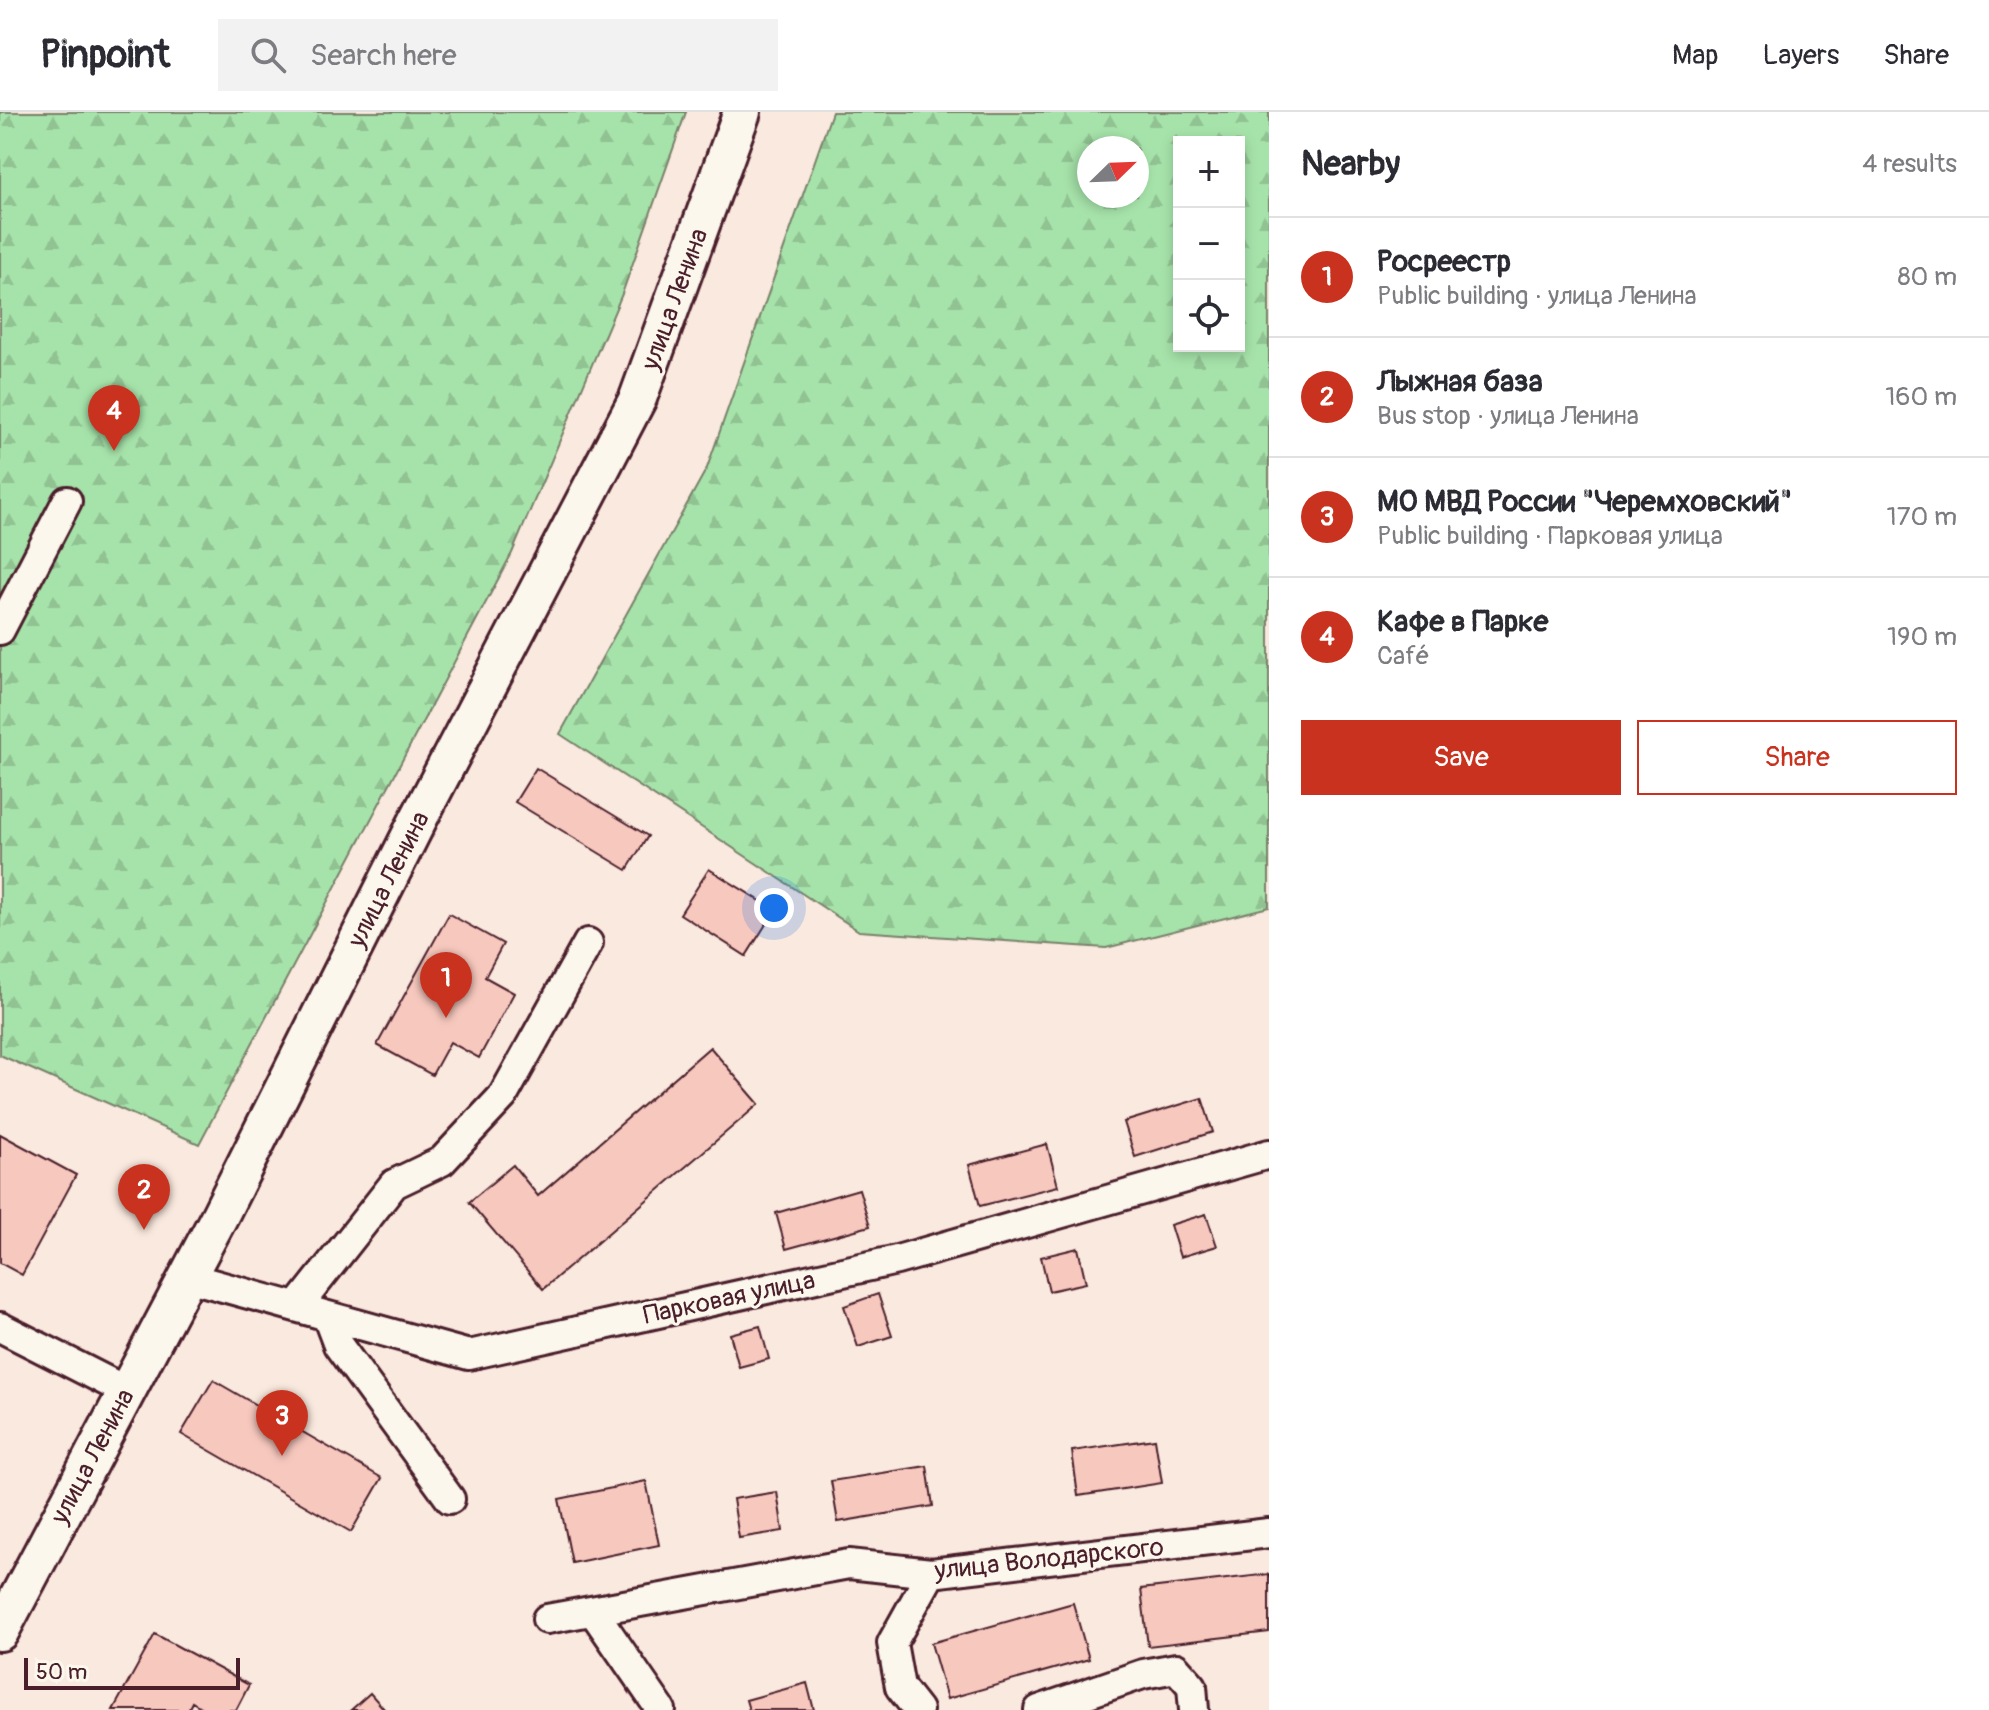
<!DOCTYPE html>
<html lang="en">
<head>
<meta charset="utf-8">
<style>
  :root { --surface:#fff; --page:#f2f2f3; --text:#2b2b33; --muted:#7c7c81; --line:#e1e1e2; --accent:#c8321e }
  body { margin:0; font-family:Pangolin,sans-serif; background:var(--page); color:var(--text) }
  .controls { position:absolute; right:24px; top:24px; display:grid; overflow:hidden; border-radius:0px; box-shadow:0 4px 12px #0003 }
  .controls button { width:72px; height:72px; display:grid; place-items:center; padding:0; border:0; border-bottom:2px solid var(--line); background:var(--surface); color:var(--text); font:40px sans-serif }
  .compass { position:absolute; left:1077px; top:24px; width:72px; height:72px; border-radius:50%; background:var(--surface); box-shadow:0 4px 12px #0003; rotate:67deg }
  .scale { position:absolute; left:24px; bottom:20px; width:216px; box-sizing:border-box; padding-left:8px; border:4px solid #4a1f2b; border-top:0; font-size:22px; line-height:28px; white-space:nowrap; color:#4a1f2b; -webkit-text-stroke:6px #fbf7ec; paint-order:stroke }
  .you { position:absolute; left:774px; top:796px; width:28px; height:28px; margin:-20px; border:6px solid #fff; border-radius:50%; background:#1a73e8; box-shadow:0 0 0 12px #1a73e833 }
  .badge { display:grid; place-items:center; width:52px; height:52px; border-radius:50%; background:var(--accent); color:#fff; font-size:26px; font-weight:700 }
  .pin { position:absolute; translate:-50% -66px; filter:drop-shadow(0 2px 4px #0008) }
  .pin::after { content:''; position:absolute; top:42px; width:28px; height:24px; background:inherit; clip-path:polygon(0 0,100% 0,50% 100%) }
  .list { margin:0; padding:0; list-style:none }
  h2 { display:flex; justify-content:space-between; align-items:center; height:104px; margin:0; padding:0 32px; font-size:34px }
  h2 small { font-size:26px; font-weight:400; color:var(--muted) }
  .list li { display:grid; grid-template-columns:52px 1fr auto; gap:24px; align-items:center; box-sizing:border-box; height:120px; padding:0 32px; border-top:2px solid var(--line) }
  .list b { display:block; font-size:30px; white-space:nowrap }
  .list p { margin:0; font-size:26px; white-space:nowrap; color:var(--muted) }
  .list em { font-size:26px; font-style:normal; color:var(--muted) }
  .actions { display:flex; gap:16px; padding:24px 32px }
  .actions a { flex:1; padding:18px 0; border:2px solid var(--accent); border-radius:0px; text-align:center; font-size:28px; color:var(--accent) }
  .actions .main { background:var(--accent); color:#fff }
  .icon { flex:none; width:44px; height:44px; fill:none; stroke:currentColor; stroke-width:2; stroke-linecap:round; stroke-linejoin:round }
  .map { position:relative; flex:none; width:1269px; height:1598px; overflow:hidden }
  header { display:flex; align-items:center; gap:48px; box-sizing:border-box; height:112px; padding:0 40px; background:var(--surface); border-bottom:2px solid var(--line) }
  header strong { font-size:38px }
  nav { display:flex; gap:44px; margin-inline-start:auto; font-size:28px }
  .search { width:560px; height:72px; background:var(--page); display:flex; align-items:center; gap:20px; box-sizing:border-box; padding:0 28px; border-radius:0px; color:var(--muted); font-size:30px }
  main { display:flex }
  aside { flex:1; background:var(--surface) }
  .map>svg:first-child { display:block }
  .forest { fill:url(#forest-firs); stroke:#78816a; stroke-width:2; fill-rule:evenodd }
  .building { fill:#f7c8be; stroke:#4a1f2b; stroke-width:2 }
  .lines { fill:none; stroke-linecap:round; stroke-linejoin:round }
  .minor-casing { stroke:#4a1f2b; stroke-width:34 }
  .major-casing { stroke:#4a1f2b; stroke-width:42 }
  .minor { stroke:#fbf7ec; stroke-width:28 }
  .major { stroke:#fbf7ec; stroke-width:36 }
  .labels { text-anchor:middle; stroke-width:6; stroke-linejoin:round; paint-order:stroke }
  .street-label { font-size:26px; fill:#4a1f2b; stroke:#fbf7ec }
</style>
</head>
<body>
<header>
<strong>Pinpoint</strong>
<div class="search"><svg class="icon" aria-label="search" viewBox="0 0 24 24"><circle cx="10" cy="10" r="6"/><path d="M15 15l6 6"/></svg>Search here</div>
<nav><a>Map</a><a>Layers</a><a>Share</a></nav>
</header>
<main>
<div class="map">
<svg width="1269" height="1598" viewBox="0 0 1269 1598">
  <defs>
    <pattern id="forest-firs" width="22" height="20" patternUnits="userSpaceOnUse" patternTransform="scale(2)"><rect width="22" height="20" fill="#a6e3aa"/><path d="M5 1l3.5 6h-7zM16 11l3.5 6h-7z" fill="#90c292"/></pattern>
  </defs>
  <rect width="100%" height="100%" fill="#fae9de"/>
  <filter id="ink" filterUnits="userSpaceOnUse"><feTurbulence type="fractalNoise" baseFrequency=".0125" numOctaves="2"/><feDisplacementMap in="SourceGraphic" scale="16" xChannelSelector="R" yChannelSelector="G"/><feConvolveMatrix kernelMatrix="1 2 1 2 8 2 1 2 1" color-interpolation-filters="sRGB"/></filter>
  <g filter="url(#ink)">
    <path class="forest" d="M0,0H686L622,182L512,441L199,1032L0,943Z
      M832,0H1269V795L1106,836L859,819L560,622L707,356ZM1179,30H1239V234H1179ZM1089,36H1137V84H1089Z"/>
    <path class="building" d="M536,656L648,724L627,758L515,690Z
      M709,757L775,798L746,844L680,802Z
      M449,802L503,832L485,865L514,881L479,946L450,930L432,963L377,933Z
      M710,935L759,992L543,1177L469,1090L513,1053L538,1084Z
      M1202,986L1213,1020L1135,1045L1124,1010Z
      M0,1022L76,1063L22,1163L0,1151Z
      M1047,1032L1058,1074L980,1094L969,1053Z
      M859,1077L870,1114L786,1137L776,1101Z
      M1206,1102L1217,1134L1180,1145L1170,1113Z
      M1078,1136L1086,1171L1049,1179L1041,1145Z
      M878,1182L892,1224L858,1235L844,1194Z
      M760,1214L769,1247L739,1255L730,1222Z
      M213,1268L382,1366L351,1420L181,1322Z
      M1155,1327L1162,1371L1078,1384L1072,1339Z
      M927,1354L933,1394L838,1410L831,1369Z
      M646,1369L659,1433L572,1451L559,1387Z
      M777,1380L783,1419L739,1426L733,1387Z
      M1269,1462V1520L1148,1534L1141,1477Z
      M1073,1491L1089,1547L947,1587L931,1531Z
      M155,1522L249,1573L236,1598H206L192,1590L188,1598H113Z
      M807,1571L814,1598H749L746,1588Z
      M370,1581L385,1598H351Z"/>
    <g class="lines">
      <g class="minor-casing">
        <path id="minor" d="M0,518L67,389
          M187,1165L469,1243L897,1148L1269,1042
          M297,1195L394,1072L442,1049L503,984L588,831
          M327,1204L338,1233L450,1387
          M0,1215L126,1279
          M593,1499L661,1598
          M547,1507L849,1452L931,1461L1269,1421
          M918,1598L900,1575L892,1531L931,1461
          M1039,1598L1143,1562L1176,1556L1192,1574L1194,1598"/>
      </g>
      <g class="major-casing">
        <path id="major" d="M0,1520L220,1103L419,706L638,286L742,0"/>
      </g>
      <use href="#minor" class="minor"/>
      <use href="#major" class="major"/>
    </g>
  </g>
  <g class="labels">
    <g class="street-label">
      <text transform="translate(674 187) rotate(-70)" y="9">улица Ленина</text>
      <text transform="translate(388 767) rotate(-63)" y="9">улица Ленина</text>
      <text transform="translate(729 1185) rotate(-12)" y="9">Парковая улица</text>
      <text transform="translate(92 1344) rotate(-62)" y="9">улица Ленина</text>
      <text transform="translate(1049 1446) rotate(-6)" y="9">улица Володарского</text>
    </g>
  </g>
</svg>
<div class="controls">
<button>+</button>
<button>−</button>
<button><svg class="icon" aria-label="locate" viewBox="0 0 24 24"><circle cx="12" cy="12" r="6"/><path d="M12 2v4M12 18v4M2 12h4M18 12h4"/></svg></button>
</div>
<svg class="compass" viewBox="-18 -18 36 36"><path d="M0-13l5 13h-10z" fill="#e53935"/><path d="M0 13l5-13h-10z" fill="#7c7c81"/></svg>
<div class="scale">50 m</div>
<div class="you"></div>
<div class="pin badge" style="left:446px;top:906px">1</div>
<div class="pin badge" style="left:144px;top:1118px">2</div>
<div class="pin badge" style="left:282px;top:1344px">3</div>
<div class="pin badge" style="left:114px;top:339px">4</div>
</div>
<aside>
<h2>Nearby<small>4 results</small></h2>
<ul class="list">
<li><span class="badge">1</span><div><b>Росреестр</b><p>Public building · улица Ленина</p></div><em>80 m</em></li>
<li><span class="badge">2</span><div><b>Лыжная база</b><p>Bus stop · улица Ленина</p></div><em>160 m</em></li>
<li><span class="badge">3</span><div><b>МО МВД России &quot;Черемховский&quot;</b><p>Public building · Парковая улица</p></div><em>170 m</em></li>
<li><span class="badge">4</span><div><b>Кафе в Парке</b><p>Café</p></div><em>190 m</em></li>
</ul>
<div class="actions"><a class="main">Save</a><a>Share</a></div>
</aside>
</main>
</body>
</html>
